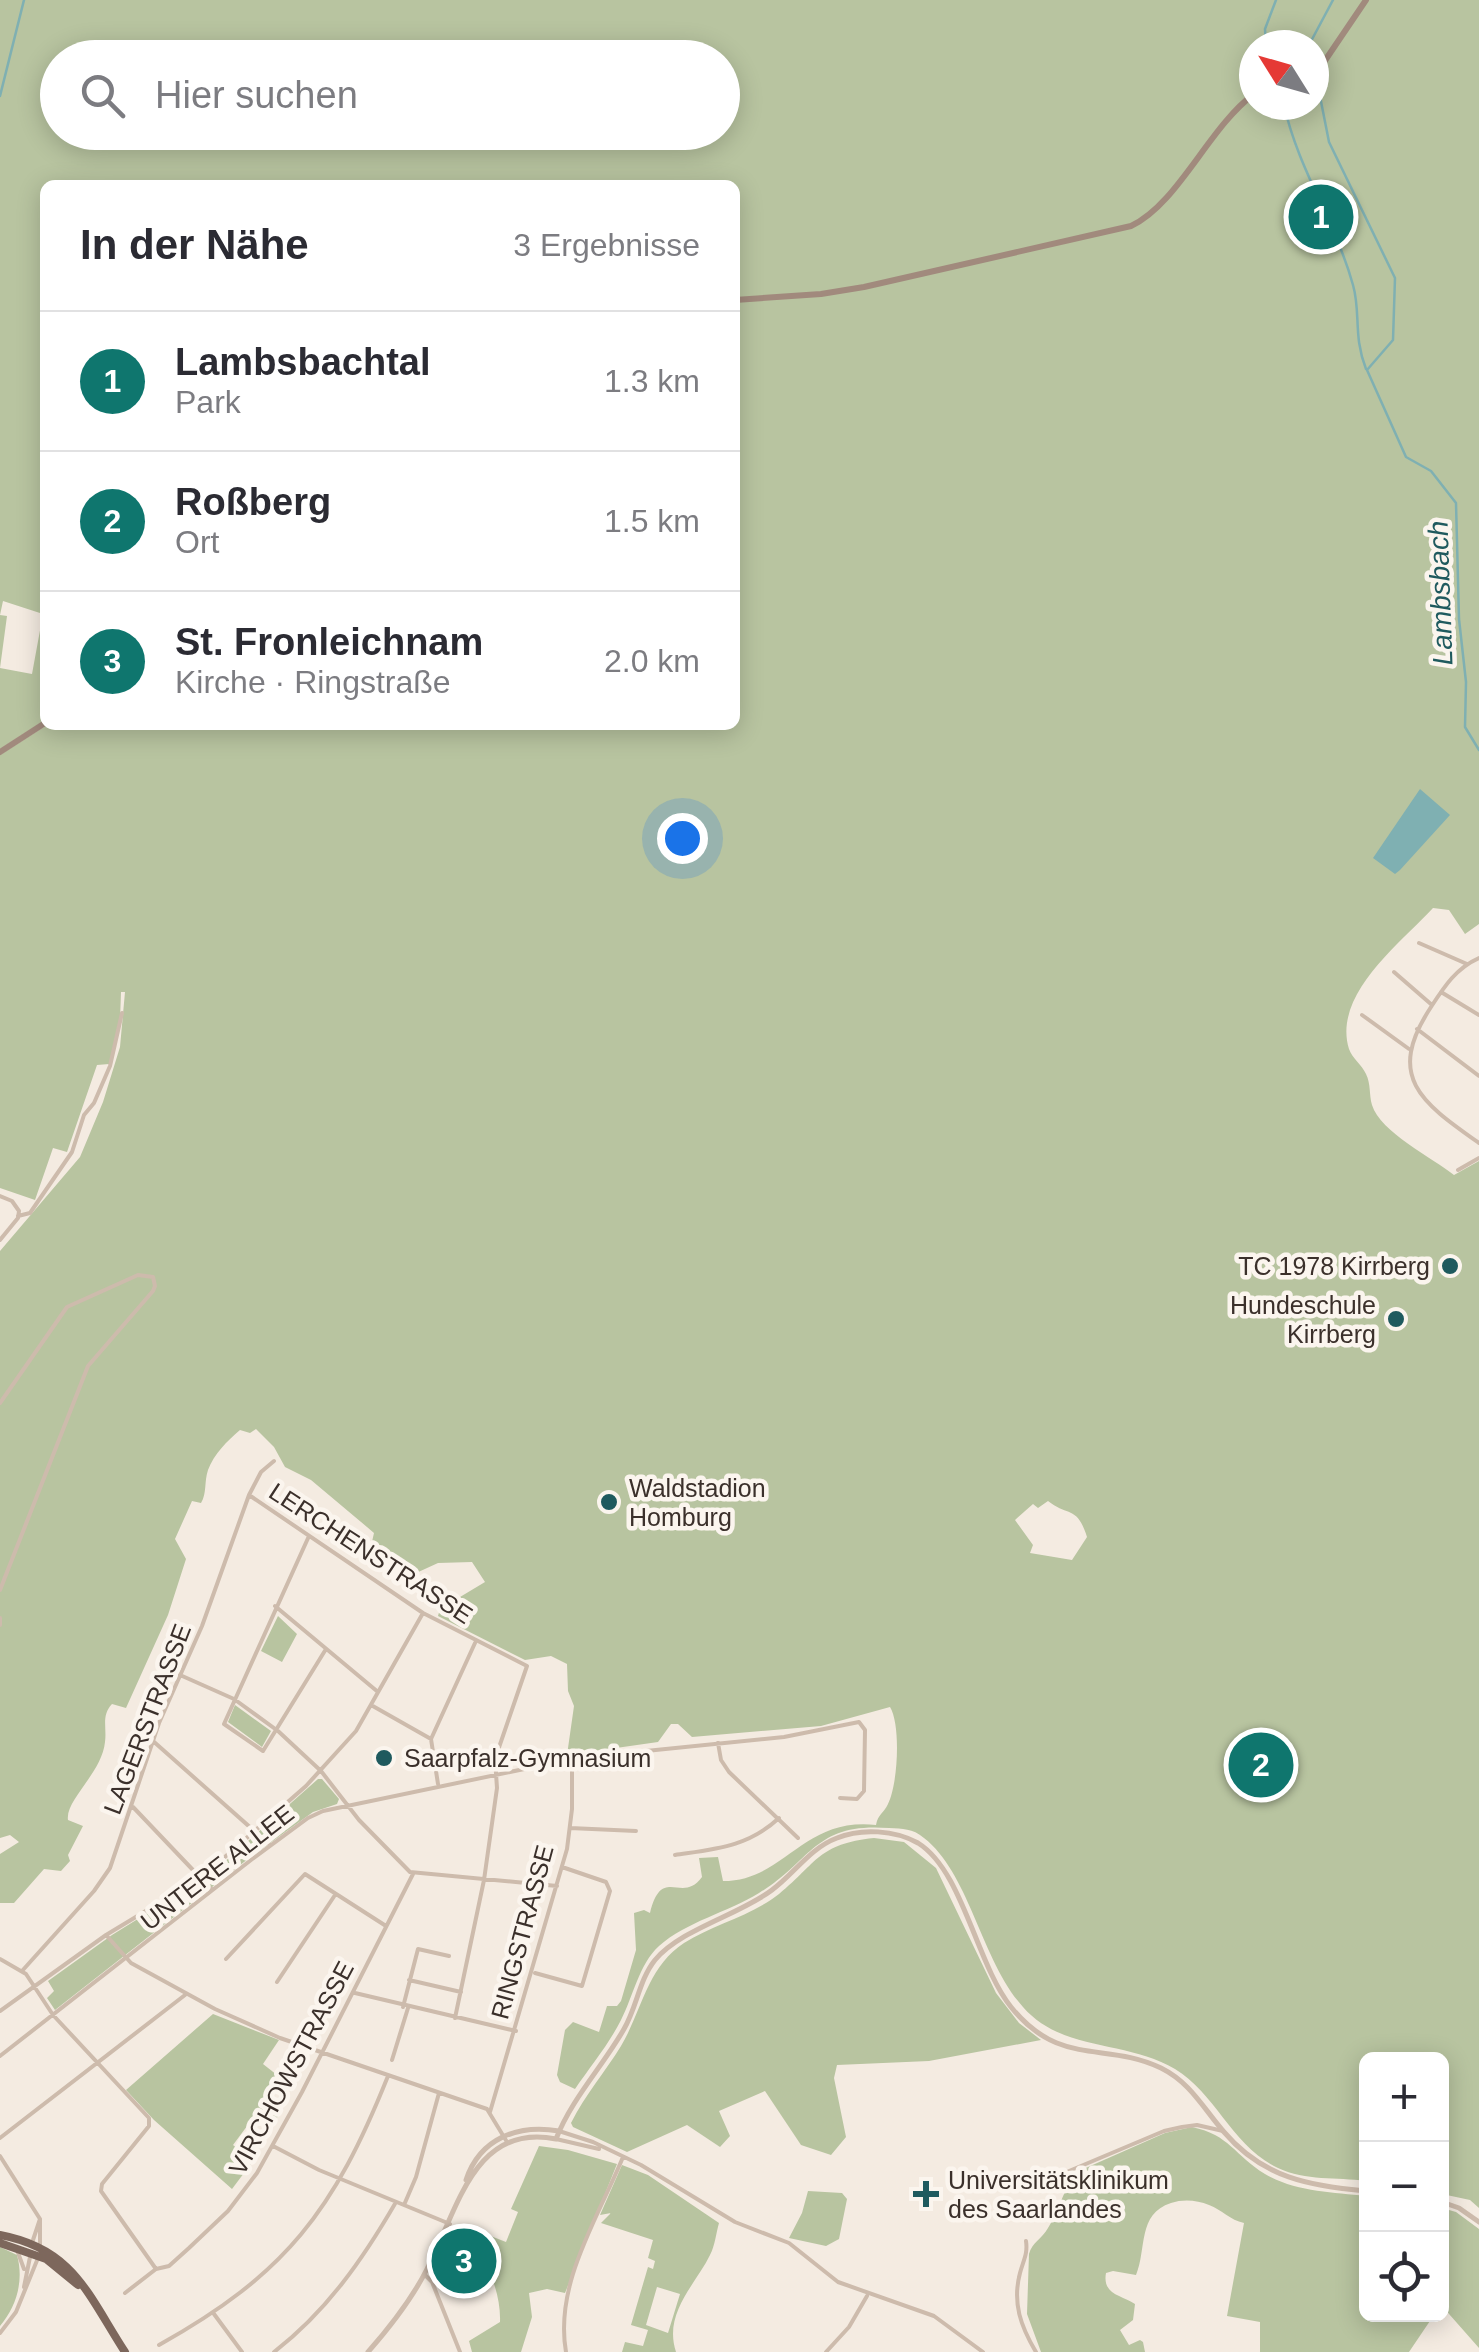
<!DOCTYPE html>
<html lang="de">
<head>
<meta charset="utf-8">
<style>
  :root { --surface:#fff; --page:#f2f2f3; --text:#2b2b33; --muted:#7c7c81; --line:#e1e1e2; --accent:#0f766e }
  body { margin:0; font-family:Arial,sans-serif; background:var(--page); color:var(--text) }
  .controls { position:absolute; right:30px; bottom:30px; display:grid; overflow:hidden; border-radius:15px; box-shadow:0 5px 25px #0003 }
  .controls button { width:90px; height:90px; display:grid; place-items:center; padding:0; border:0; border-bottom:2px solid var(--line); background:var(--surface); color:var(--text); font:50px sans-serif }
  .compass { position:absolute; left:1239px; top:30px; width:90px; height:90px; border-radius:50%; background:var(--surface); box-shadow:0 5px 25px #0003; rotate:307deg }
  .you { position:absolute; left:682px; top:838px; width:35px; height:35px; margin:-25px; border:8px solid #fff; border-radius:50%; background:#1a73e8; box-shadow:0 0 0 15px #1a73e833 }
  .badge { display:grid; place-items:center; width:65px; height:65px; border-radius:50%; background:var(--accent); color:#fff; font-size:32px; font-weight:700 }
  .pin { position:absolute; translate:-50% -50%; border:5px solid #fff; box-shadow:0 2px 10px #0006 }
  .list { margin:0; padding:0; list-style:none }
  h2 { display:flex; justify-content:space-between; align-items:center; height:130px; margin:0; padding:0 40px; font-size:42px }
  h2 small { font-size:32px; font-weight:400; color:var(--muted) }
  .list li { display:grid; grid-template-columns:65px 1fr auto; gap:30px; align-items:center; box-sizing:border-box; height:140px; padding:0 40px; border-top:2px solid var(--line) }
  .list b { display:block; font-size:38px; white-space:nowrap }
  .list p { margin:0; font-size:32px; white-space:nowrap; color:var(--muted) }
  .list em { font-size:32px; font-style:normal; color:var(--muted) }
  .icon { flex:none; width:55px; height:55px; fill:none; stroke:currentColor; stroke-width:2; stroke-linecap:round; stroke-linejoin:round }
  .map { position:relative; flex:none; width:1479px; height:2352px; overflow:hidden }
  .search { position:absolute; background:var(--surface); box-shadow:0 5px 25px #0003; left:40px; top:40px; width:700px; height:110px; display:flex; align-items:center; gap:25px; box-sizing:border-box; padding:0 35px; border-radius:55px; color:var(--muted); font-size:38px }
  .panel { position:absolute; background:var(--surface); box-shadow:0 5px 25px #0003; left:40px; top:180px; width:700px; height:550px; border-radius:15px }
  .map>svg:first-child { display:block }
  .green { fill:#b8c4a0; fill-rule:evenodd }
  .water { fill:#7fb0b2 }
  .lines { fill:none; stroke-linecap:round; stroke-linejoin:round }
  .stream { stroke:#7fb0b2; stroke-width:2.5 }
  .minor { stroke:#cdbbac; stroke-width:4 }
  .tertiary { stroke:#cdbbac; stroke-width:5 }
  .secondary { stroke:#a18a7d; stroke-width:6 }
  .primary { stroke:#7d675c; stroke-width:8 }
  .poi-dot { fill:#1f5a5e; stroke:#fbf5ee; stroke-width:4 }
  .labels { text-anchor:middle; stroke-width:9; stroke-linejoin:round; paint-order:stroke }
  .poi-label { font-size:25px; fill:#3b302b; stroke:#fbf5ee; text-anchor:start }
  .street-label { font-size:25px; fill:#3b302b; stroke:#fbf5ee }
  .water-label { font-size:28px; font-style:italic; fill:#1f5a5e; stroke:#fbf5ee }
</style>
</head>
<body>
<div class="map">
<svg width="1479" height="2352" viewBox="0 0 1479 2352">
  <rect width="100%" height="100%" fill="#f4ebe1"/>
  <path class="green" d="M0,0H1479V924L1465,934L1449,910L1433,908C1402,942 1332,994 1349,1049C1352,1058 1362,1065 1366,1074C1371,1084 1369,1095 1372,1105C1380,1132 1433,1158 1454,1175L1479,1161V2208L1470,2200L1442,2194V2060H1366V2181C1336,2177 1306,2181 1278,2168C1233,2147 1216,2094 1175,2069C1127,2040 1062,2052 1023,2007C981,1960 970,1874 924,1838C912,1828 903,1829 889,1828C814,1822 812,1861 759,1893C728,1912 686,1922 659,1946C639,1964 633,1997 621,2020C609,2044 590,2067 575,2089L560,2082L557,2075L565,2030L573,2022L599,2032L607,2006H617L621,2001L636,1950L634,1913L644,1910L650,1913C662,1864 682,1905 702,1877L699,1858L718,1857L723,1881C785,1881 802,1817 876,1825C878,1814 884,1813 888,1804C898,1784 901,1725 890,1707L821,1726L692,1737L678,1724H671L658,1742L567,1755L574,1706L568,1691L567,1664L551,1656L525,1660L438,1616L440,1609L485,1582L472,1562L438,1563L414,1574L371,1546L374,1533L367,1527L311,1480L285,1467L274,1447L256,1429L250,1433L240,1430C227,1441 214,1454 208,1470C204,1482 207,1493 201,1503L192,1501L175,1539L186,1559L168,1615L126,1708L112,1704C101,1716 107,1727 105,1742C102,1773 65,1800 68,1820L83,1826L68,1855L70,1861L61,1871L44,1869L14,1903H0V1854L19,1842L10,1835L0,1838V1251L80,1157L103,1102L120,1047L125,992H121L120,1021L109,1064L97,1065L67,1152L53,1148L35,1200L0,1188V755L47,725H735V185H45V720L0,749ZM1254,45H1314V105H1254ZM58,58H722V132H58ZM3,601L43,614L32,674L0,668L7,616L0,615ZM1048,1501C1068,1517 1077,1505 1087,1537L1072,1560L1030,1553L1033,1545L1015,1520L1033,1504L1038,1508Z
    M278,1616L297,1634L282,1662L261,1651Z
    M235,1705L271,1731L262,1747L228,1722Z
    M318,1779H322L339,1799L337,1804L313,1812L244,1862L55,2010L47,1998L54,1991L48,1981L112,1935L212,1873Z
    M874,1838L904,1842L936,1868L996,1993L1019,2023L1041,2040L929,2061L837,2065L834,2078L846,2137L831,2155L801,2145L765,2091L719,2111L730,2136L720,2147L687,2125L627,2152L573,2127L571,2123C585,2095 605,2072 621,2046C642,2011 647,1967 684,1943C714,1924 751,1916 779,1894C818,1862 818,1844 874,1838Z
    M213,2014L279,2040L263,2064L277,2075L262,2101L280,2113L276,2119L259,2110L233,2145L253,2161L232,2189L154,2120L126,2090Z
    M1192,2127C1230,2135 1234,2155 1265,2174C1296,2192 1332,2192 1366,2196V2314L1434,2315L1409,2352H1260V2322L1227,2316L1244,2223C1230,2220 1222,2210 1209,2205C1197,2200 1183,2199 1171,2203C1137,2214 1147,2249 1136,2275L1113,2271L1106,2273C1102,2295 1122,2295 1135,2304L1133,2320L1120,2330L1129,2345L1140,2340L1143,2342L1145,2352H1041L1027,2314L1029,2254C1032,2242 1042,2239 1048,2228C1060,2210 1063,2187 1079,2171L1165,2133Z
    M539,2146L568,2150L617,2164L565,2293L547,2289L529,2293L532,2317L521,2352H472L469,2341L500,2322C501,2296 490,2269 477,2247L483,2233L506,2242L518,2212L511,2209Z
    M622,2165L648,2175L719,2223C716,2233 715,2246 710,2255C696,2284 663,2313 676,2352H622L625,2342L643,2346L648,2330L631,2325L648,2267L653,2269L655,2261L648,2258L653,2240L601,2223L619,2205L611,2213L600,2215ZM657,2287L680,2294L668,2333L646,2325Z
    M808,2191L842,2193L847,2199L839,2239L826,2246L789,2238L802,2213Z
    M1442,2208L1456,2212L1479,2229V2348L1442,2306Z
    M0,2247L17,2255C24,2280 17,2306 0,2326Z"/>
  <path class="water" d="M1420,789L1450,815L1400,870L1395,874L1373,858Z"/>
  <g class="lines">
    <path class="stream" d="M1266,45L1265,29L1276,0
      M1309,45L1333,0
      M1315,71L1329,142L1395,278L1393,340L1367,370L1406,457L1431,471L1456,503L1459,619L1466,682L1465,727L1479,750
      M0,96L24,0
      M1284,105C1298,169 1336,223 1353,285C1361,313 1353,336 1366,369"/>
    <path class="minor" d="M1419,943L1467,964
      M1479,958C1456,968 1444,987 1431,1007C1385,1077 1421,1102 1479,1143
      M1394,972L1432,1005
      M1441,992L1479,1015
      M1362,1015L1409,1049
      M1417,1029L1479,1076
      M1458,1170L1479,1158
      M0,1196L12,1201L19,1211L18,1218L0,1240
      M18,1216L30,1213L72,1152L84,1115L94,1103L110,1066L122,1013
      M0,1403L67,1307L138,1275L153,1277L155,1286L153,1291L88,1366L0,1590
      M249,1495L423,1613L527,1666L495,1759L497,1788L484,1880L455,2018
      M309,1536L224,1724L263,1751L326,1649
      M275,1606L378,1692
      M0,1618V1625
      M180,1675L234,1699L278,1731L321,1771L359,1820L410,1872L557,1886
      M371,1705L431,1739
      M431,1739L475,1643
      M431,1739L438,1784
      M153,1741L269,1844
      M718,1743L721,1760L729,1772L798,1838
      M133,1807L212,1890
      M570,1828L636,1831
      M675,1855C715,1849 748,1847 779,1818
      M106,1935L131,1963L215,2009L280,2038L487,2109L507,2142
      M0,1959L26,1974L53,2015L149,2118V2126L102,2184L101,2191L156,2269
      M226,1959L305,1874L386,1926
      M22,1971L94,1891L110,1868L159,1723L202,1626L249,1495L261,1472L274,1461
      M535,1973L582,1986L610,1891L606,1882L562,1867
      M409,1980L461,1992
      M277,1982L335,1895
      M355,1993L516,2031
      M403,2007L418,1949L449,1956
      M0,2011L106,1935L202,1877L306,1786L356,1731L423,1613
      M0,2056L251,1860L308,1818L323,1811L577,1758L784,1737L859,1722L865,1730L864,1791L857,1799L840,1798
      M392,2060L408,2008
      M490,2112L567,1849L572,1809V1759
      M559,2131L593,2142L641,2165L735,2222L789,2243L838,2282L934,2316L983,2352
      M0,2138L185,1995
      M556,2139L599,2149
      M273,2146L319,2170L450,2224
      M0,2156L40,2219V2249
      M990,2178L1062,2174L1164,2131L1182,2127L1197,2125L1223,2131
      M404,2205L416,2177L439,2093
      M1026,2241C1028,2254 1023,2261 1020,2273C1012,2303 1021,2327 1036,2352
      M32,2243L40,2219
      M17,2250L24,2269
      M425,2275L432,2282L460,2352
      M24,2287L31,2252
      M125,2293L156,2269L169,2266L189,2248L228,2211L257,2173L302,2092L413,1874
      M214,2314L242,2352
      M0,2333L16,2312L38,2258
      M159,2345C286,2274 334,2211 388,2076
      M274,2352C327,2311 363,2259 396,2202
      M566,2352C554,2284 598,2218 623,2157
      M826,2352L849,2327L867,2296"/>
    <path class="tertiary" d="M466,2180C480,2138 518,2124 559,2131
      M1442,2202L1459,2208L1479,2222
      M368,2352C390,2327 412,2299 427,2269C457,2212 473,2122 556,2139C572,2098 603,2066 624,2029C637,2007 639,1980 655,1960C681,1929 739,1915 772,1890C794,1874 810,1848 837,1838C861,1828 895,1830 918,1843C963,1871 976,1963 1011,2007C1060,2068 1105,2041 1161,2068C1191,2083 1203,2108 1224,2132C1263,2178 1310,2186 1366,2191"/>
    <path class="secondary" d="M1314,71L1322,65L1366,0
      M735,300L821,294L864,287L1131,226C1178,204 1209,127 1254,94
      M0,752L45,723"/>
    <path class="primary" d="M0,2235C74,2249 88,2295 125,2352
      M0,2243L46,2259L78,2285"/>
  </g>
  <g class="poi-dot">
    <circle cx="1450" cy="1266" r="10"/>
    <circle cx="1396" cy="1319" r="10"/>
    <circle cx="609" cy="1502" r="10"/>
    <circle cx="384" cy="1758" r="10"/>
    <path d="M921 2179h10v10h10v10h-10v10h-10v-10h-10v-10h10z"/>
  </g>
  <g class="labels">
    <g class="poi-label">
      <text x="1430" y="1275" text-anchor="end">TC 1978 Kirrberg</text>
      <text x="1376" y="1314" text-anchor="end">Hundeschule<tspan x="1376" dy="29">Kirrberg</tspan></text>
      <text x="629" y="1497">Waldstadion<tspan x="629" dy="29">Homburg</tspan></text>
      <text x="404" y="1767">Saarpfalz-Gymnasium</text>
      <text x="948" y="2189">Universitätsklinikum<tspan x="948" dy="29">des Saarlandes</tspan></text>
    </g>
    <g class="street-label">
      <text transform="translate(371 1553) rotate(33)" y="9">LERCHENSTRASSE</text>
      <text transform="translate(147 1719) rotate(-69)" y="9">LAGERSTRASSE</text>
      <text transform="translate(217 1867) rotate(-38)" y="9">UNTERE ALLEE</text>
      <text transform="translate(522 1932) rotate(-75)" y="9">RINGSTRASSE</text>
      <text transform="translate(291 2068) rotate(-62)" y="9">VIRCHOWSTRASSE</text>
    </g>
    <g class="water-label">
      <text transform="translate(1440 593) rotate(-92)" y="10">Lambsbach</text>
    </g>
  </g>
</svg>
<div class="controls">
<button>+</button>
<button>−</button>
<button><svg class="icon" aria-label="locate" viewBox="0 0 24 24"><circle cx="12" cy="12" r="6"/><path d="M12 2v4M12 18v4M2 12h4M18 12h4"/></svg></button>
</div>
<svg class="compass" viewBox="-18 -18 36 36"><path d="M0-13l5 13h-10z" fill="#e53935"/><path d="M0 13l5-13h-10z" fill="#7c7c81"/></svg>
<div class="you"></div>
<div class="pin badge" style="left:1321px;top:217px">1</div>
<div class="pin badge" style="left:1261px;top:1765px">2</div>
<div class="pin badge" style="left:464px;top:2261px">3</div>
<div class="search"><svg class="icon" aria-label="search" viewBox="0 0 24 24"><circle cx="10" cy="10" r="6"/><path d="M15 15l6 6"/></svg>Hier suchen</div>
<section class="panel">
<h2>In der Nähe<small>3 Ergebnisse</small></h2>
<ul class="list">
<li><span class="badge">1</span><div><b>Lambsbachtal</b><p>Park</p></div><em>1.3 km</em></li>
<li><span class="badge">2</span><div><b>Roßberg</b><p>Ort</p></div><em>1.5 km</em></li>
<li><span class="badge">3</span><div><b>St. Fronleichnam</b><p>Kirche · Ringstraße</p></div><em>2.0 km</em></li>
</ul>
</section>
</div>
</body>
</html>
